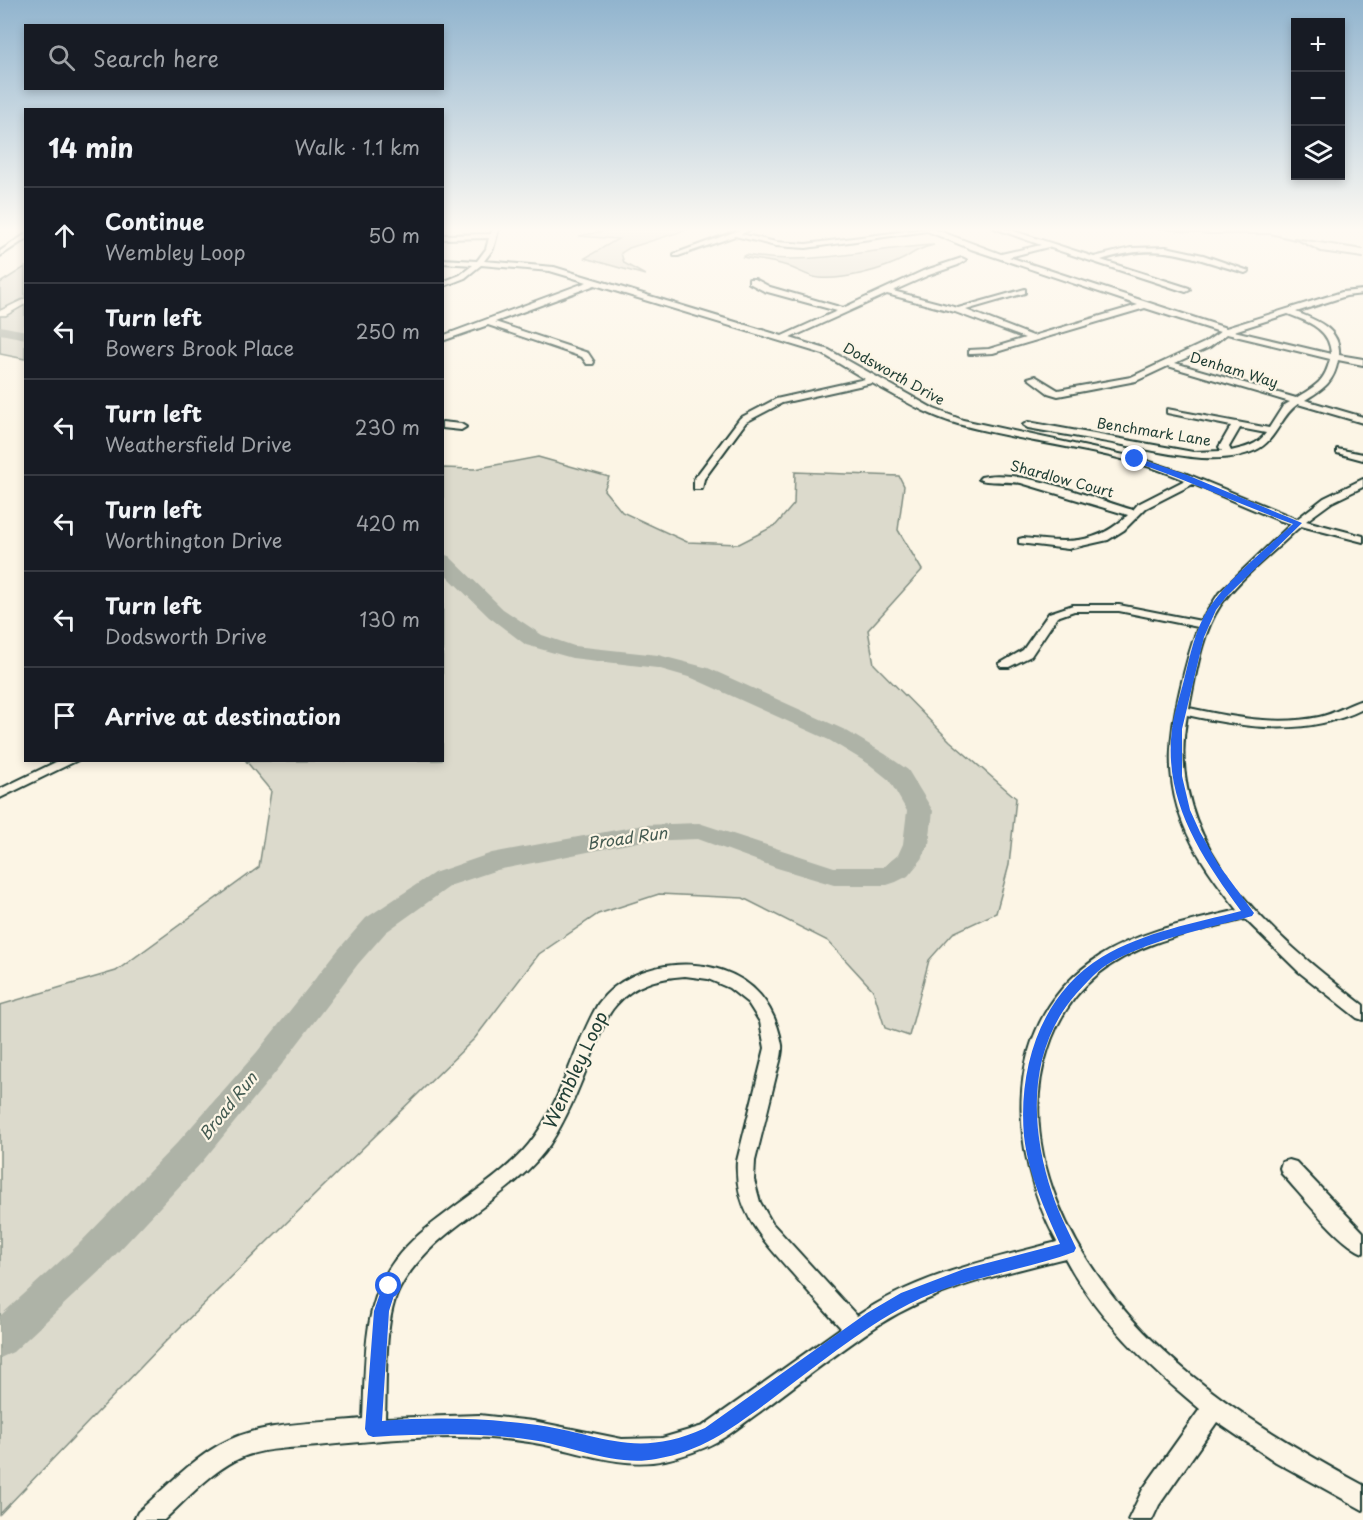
<!DOCTYPE html>
<html lang="en">
<head>
<meta charset="utf-8">
<style>
  :root { --surface:#171b24; --page:#20242c; --text:#f1f3f6; --muted:#9ea1a6; --line:#363941 }
  body { margin:0; font-family:"Playpen Sans",sans-serif; background:var(--page); color:var(--text) }
  .controls { position:absolute; right:18px; top:18px; display:grid; overflow:hidden; border-radius:0px; box-shadow:0 3px 9px #0003 }
  .controls button { width:54px; height:54px; display:grid; place-items:center; padding:0; border:0; border-bottom:2px solid var(--line); background:var(--surface); color:var(--text); font:30px sans-serif }
  .stop { position:absolute; width:18px; height:18px; margin:-14px; border:4px solid #2563eb; border-radius:50%; background:#fff }
  .stop.end { background:#2563eb; border-color:#fff; box-shadow:0 2px 6px #0008 }
  .list { margin:0; padding:0; list-style:none }
  h2 { display:flex; justify-content:space-between; align-items:center; height:78px; margin:0; padding:0 24px; font-size:26px }
  h2 small { font-size:20px; font-weight:400; color:var(--muted) }
  .list li { display:grid; grid-template-columns:39px 1fr auto; gap:18px; align-items:center; box-sizing:border-box; height:96px; padding:0 24px; border-top:2px solid var(--line) }
  .list b { display:block; font-size:22px; white-space:nowrap }
  .list p { margin:0; font-size:20px; white-space:nowrap; color:var(--muted) }
  .list em { font-size:20px; font-style:normal; color:var(--muted) }
  .icon { flex:none; width:33px; height:33px; fill:none; stroke:currentColor; stroke-width:2; stroke-linecap:round; stroke-linejoin:round }
  .map { position:relative; flex:none; width:1363px; height:1520px; overflow:hidden }
  .search { position:absolute; background:var(--surface); box-shadow:0 3px 9px #0003; left:24px; top:24px; width:420px; height:66px; display:flex; align-items:center; gap:15px; box-sizing:border-box; padding:0 21px; border-radius:0px; color:var(--muted); font-size:22px }
  .panel { position:absolute; background:var(--surface); box-shadow:0 3px 9px #0003; left:24px; top:108px; width:420px; height:654px; border-radius:0px }
  .map>svg:first-child { display:block }
  .green { fill:#dcdacc; stroke:#7e8c80; stroke-width:1.5 }
  .lines { fill:none; stroke-linecap:round; stroke-linejoin:round }
  .stream { stroke:#758479; stroke-width:2 }
  .river { fill:#aeb3a7; fill-rule:evenodd }
  .minor-casing { stroke:#1f3d34; stroke-width:4 }
  .minor { fill:#fcf5e5; fill-rule:evenodd }
  .route { fill:#2563eb }
  .labels { text-anchor:middle; stroke-width:4.5; stroke-linejoin:round; paint-order:stroke }
  .far-street-label { font-size:14px; fill:#1f3d34; stroke:#fcf5e5 }
  .water-label { font-size:16px; font-style:italic; fill:#435a51; stroke:#fcf5e5 }
  .near-street-label { font-size:18px; fill:#1f3d34; stroke:#fcf5e5 }
</style>
</head>
<body>
<div class="map">
<svg width="1363" height="1520" viewBox="0 0 1363 1520">
  <rect width="100%" height="100%" fill="#fcf5e5"/>
  <filter id="ink" filterUnits="userSpaceOnUse"><feTurbulence type="fractalNoise" baseFrequency=".0167" numOctaves="2"/><feDisplacementMap in="SourceGraphic" scale="12" xChannelSelector="R" yChannelSelector="G"/><feConvolveMatrix kernelMatrix="1 2 1 2 8 2 1 2 1" color-interpolation-filters="sRGB"/></filter>
  <g filter="url(#ink)">
    <path class="green" d="M618,228H692L629,248L621,253L624,263L645,275L585,258L618,239L579,236Z
      M934,245C921,248 916,251 905,258C883,270 844,280 819,278C810,278 795,268 784,265C771,261 756,260 743,257L746,255C809,267 871,248 934,245Z
      M25,267V298L0,310V283Z
      M25,305V359L0,354V316H6Z
      M538,457L609,477L604,490L622,512L687,542L739,544L776,525L794,504L795,472L899,476L904,486L898,530L922,570L868,630L874,664L950,741L1016,798L1009,865L996,913L953,933L929,960L909,1036L885,1028L873,990L828,941L743,898L659,894L598,914L539,954L475,1038L166,1341L0,1514V1005L116,971L259,867L271,791L246,761L442,760L443,468L474,469Z"/>
    <g class="lines">
      <path class="stream" d="M1156,228L1209,234H1270L1299,241L1321,252L1363,258
        M1294,238L1363,249"/>
      <path class="river" d="M0,326L26,331V339L0,334Z
        M442,554L449,556L503,609L542,635L574,646L658,655L708,668L845,730L885,754L908,770L933,811L929,844L922,859L908,876L896,882L887,885H834L777,868L698,839L643,841L497,870L452,885L386,932L358,964L279,1068L202,1162L103,1268L13,1352L0,1358V1316L77,1246L178,1142L257,1052L338,950L366,918L434,873L492,853L643,825L699,823L834,867H883L898,855L903,844L907,811L889,780L869,764L829,740L692,678L657,668L572,658L526,645L489,617L442,571Z"/>
      <g class="minor-casing">
        <path id="minor" d="M493,228H499L493,249L484,261L554,267L782,336L837,311L764,291L749,283V279H755L770,287L843,308L923,271L962,258L966,260L958,265L929,275L893,291L958,308L1025,289V293L966,310L1033,336L1138,305L971,249L927,231L806,248L776,246L735,236L678,256H674V254L745,228H754L741,234L776,242L806,244L931,228L1001,254L1041,245L994,228H1004L1094,257L1131,248L1166,247L1203,255L1249,271L1245,273C1187,257 1162,241 1101,260L1189,288L1190,290L1186,292L1048,247L1009,257L1226,328L1342,292L1363,290V294L1346,296L1296,312C1316,320 1341,329 1339,355L1363,359V365L1338,360C1334,383 1323,389 1305,400L1363,417V423L1298,404C1280,416 1277,440 1256,450C1218,468 1163,452 1123,445C1092,439 1060,434 1028,428L1023,425L1028,422L1193,452L1222,451L1219,447L1231,426L1167,413V409L1269,428L1283,406L1290,402L1168,366L1136,381L1058,396L1048,393L1028,378L1035,376L1058,390L1131,377L1204,343L1220,332L1145,308L993,353L972,354H969V350L989,349L1025,338L955,312L887,294L790,338L829,350L934,409L963,420L1138,458L1187,474L1297,519L1324,498L1363,479V487L1332,502L1306,521L1363,536V542L1301,526L1295,531C1272,554 1238,579 1220,606C1201,635 1196,674 1189,708C1231,717 1276,726 1319,717C1335,714 1348,704 1363,700V709C1307,737 1246,728 1187,715C1162,844 1272,935 1363,1005V1020L1357,1018L1299,972L1245,919C1195,932 1140,940 1098,974C1074,994 1057,1020 1048,1049C1014,1151 1075,1260 1144,1332C1207,1397 1284,1442 1363,1485V1510L1276,1462L1217,1422L1159,1505L1152,1520H1128L1143,1489L1200,1409C1148,1366 1097,1318 1065,1258C1001,1274 937,1288 880,1324C839,1351 800,1382 761,1411C746,1421 732,1434 716,1442C701,1450 683,1456 665,1460C619,1470 574,1449 529,1442C459,1432 389,1439 318,1446C294,1448 267,1448 245,1456C214,1468 188,1498 164,1520H134L138,1512C164,1489 189,1462 219,1445C261,1421 316,1424 363,1419C366,1366 361,1305 395,1260C409,1241 429,1226 449,1211C476,1190 507,1171 529,1144C562,1103 572,1049 598,1004C632,956 721,950 760,995C772,1009 779,1027 782,1045C783,1055 778,1067 776,1076C769,1105 762,1133 755,1161L754,1180L760,1202L772,1223L857,1316C916,1275 988,1260 1057,1242C1007,1149 1000,1020 1100,956C1141,930 1191,922 1238,910C1177,834 1157,786 1180,690C1185,668 1190,648 1198,627L1119,611H1074L1057,617L1031,656L1009,667H1001L999,664L1023,650L1049,613L1073,605H1119L1201,621L1219,593L1291,524L1278,520L1193,484L1146,508L1124,530L1108,540L1068,549L1019,543V539L1023,538C1065,542 1095,547 1128,515L1021,483C1010,481 985,483 979,479L981,477C1021,468 1092,498 1133,510L1138,504L1185,480C1114,449 1033,445 958,424C928,416 900,398 872,383L782,403L746,422L704,479L702,489H694V479L740,418L776,399L865,379L823,354L595,285L495,322L588,353L594,362L593,364H587L582,357L488,325L442,341V336L587,282L550,271L481,265L465,278L442,287V282L460,275L473,265L442,263V259L477,261L486,249L489,238L442,239V235L491,234ZM1288,314C1309,322 1330,329 1331,354L1234,331ZM1227,334L1330,359C1325,382 1315,386 1296,398L1175,363L1210,347ZM1240,428L1266,433C1258,445 1244,448 1231,451L1229,447ZM685,976L708,979L729,988L748,1003L760,1022L765,1048L737,1161C734,1210 761,1238 792,1273C808,1291 824,1310 841,1328L703,1426L662,1438L622,1439L533,1421L479,1415L385,1418C387,1381 383,1319 400,1288C434,1225 510,1202 550,1144C569,1115 581,1082 594,1050C600,1035 605,1017 616,1005C634,984 658,978 685,976Z
          M26,234V239L0,256V251Z
          M442,422L461,424L466,427L461,430L442,428Z
          M1337,449L1363,454V460L1337,453Z
          M60,760H78L0,798V789Z
          M1289,1160L1296,1162L1363,1232V1253C1339,1244 1301,1194 1282,1174L1280,1168L1282,1162Z"/>
      </g>
      <use href="#minor" class="minor"/>
    </g>
  </g>
  <linearGradient id="sky" x2="0" y2="1"><stop stop-color="#91b4ce"/><stop offset="0.52" stop-color="#fefaf3"/><stop offset="1" stop-color="#fefaf3" stop-opacity="0"/></linearGradient>
  <rect width="1363" height="441" fill="url(#sky)"/>
  <path class="route" d="M1135,457L1187,475L1302,523L1226,597L1216,610L1204,637L1182,729V776L1190,810L1200,832L1218,864L1254,913L1252,916C1205,929 1157,938 1113,961C1098,969 1087,982 1076,994C1027,1050 1030,1127 1052,1193C1058,1212 1068,1230 1076,1248L1074,1252C1020,1272 961,1277 909,1304C859,1330 814,1368 768,1402C729,1430 704,1450 656,1459C616,1467 572,1446 532,1440C479,1432 427,1434 373,1437L368,1435L365,1429L374,1311L384,1282L389,1280L395,1282L397,1286L389,1311L382,1421C432,1417 480,1418 529,1424C599,1432 633,1461 705,1428L867,1313L901,1293L964,1269L1060,1244C1045,1210 1028,1173 1024,1136C1018,1067 1041,994 1102,957C1144,932 1195,923 1241,911C1201,856 1163,801 1172,729C1174,713 1180,696 1184,680C1190,656 1195,629 1209,608C1231,576 1265,550 1293,524C1239,504 1187,480 1132,461Z"/>
  <g class="labels">
    <g class="far-street-label">
      <text transform="translate(1234 370) rotate(17)" y="5">Denham Way</text>
      <text transform="translate(894 374) rotate(29)" y="5">Dodsworth Drive</text>
      <text transform="translate(1154 432) rotate(9)" y="5">Benchmark Lane</text>
      <text transform="translate(1062 479) rotate(15)" y="5">Shardlow Court</text>
    </g>
    <g class="water-label">
      <text transform="translate(627 838) rotate(-8)" y="6">Broad Run</text>
      <text transform="translate(228 1106) rotate(-51)" y="6">Broad Run</text>
    </g>
    <g class="near-street-label">
      <text transform="translate(576 1070) rotate(-65)" y="6">Wembley Loop</text>
    </g>
  </g>
</svg>
<div class="controls">
<button>+</button>
<button>−</button>
<button><svg class="icon" aria-label="layers" viewBox="0 0 24 24"><path d="M12 4l9 5-9 5-9-5zM3 14l9 5 9-5"/></svg></button>
</div>
<div class="stop" style="left:389px;top:1286px"></div>
<div class="stop end" style="left:1135px;top:459px"></div>
<div class="search"><svg class="icon" aria-label="search" viewBox="0 0 24 24"><circle cx="10" cy="10" r="6"/><path d="M15 15l6 6"/></svg>Search here</div>
<section class="panel">
<h2>14 min<small>Walk · 1.1 km</small></h2>
<ul class="list">
<li><svg class="icon" aria-label="ahead" viewBox="0 0 24 24"><path d="M12 20V5M6 11l6-6 6 6"/></svg><div><b>Continue</b><p>Wembley Loop</p></div><em>50 m</em></li>
<li><svg class="icon" aria-label="left" viewBox="0 0 24 24"><path d="M17 20v-9H6M10 6l-5 5 5 5"/></svg><div><b>Turn left</b><p>Bowers Brook Place</p></div><em>250 m</em></li>
<li><svg class="icon" aria-label="left" viewBox="0 0 24 24"><path d="M17 20v-9H6M10 6l-5 5 5 5"/></svg><div><b>Turn left</b><p>Weathersfield Drive</p></div><em>230 m</em></li>
<li><svg class="icon" aria-label="left" viewBox="0 0 24 24"><path d="M17 20v-9H6M10 6l-5 5 5 5"/></svg><div><b>Turn left</b><p>Worthington Drive</p></div><em>420 m</em></li>
<li><svg class="icon" aria-label="left" viewBox="0 0 24 24"><path d="M17 20v-9H6M10 6l-5 5 5 5"/></svg><div><b>Turn left</b><p>Dodsworth Drive</p></div><em>130 m</em></li>
<li><svg class="icon" aria-label="arrive" viewBox="0 0 24 24"><path d="M6 21V4h12l-3 4 3 4H6"/></svg><div><b>Arrive at destination</b></div></li>
</ul>
</section>
</div>
</body>
</html>
